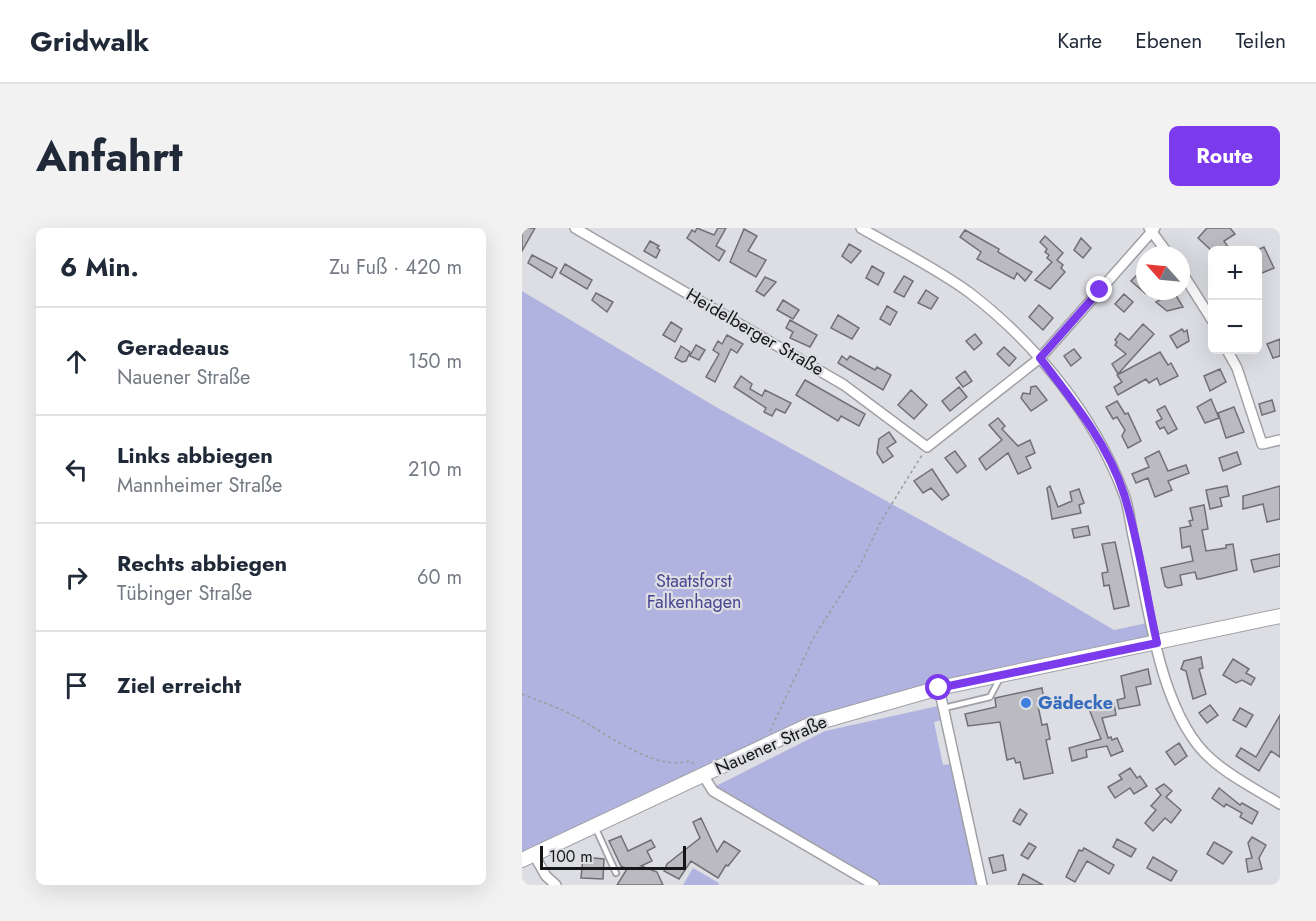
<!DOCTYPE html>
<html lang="de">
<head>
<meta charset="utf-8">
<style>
  :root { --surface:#fff; --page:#f2f2f3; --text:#1f2937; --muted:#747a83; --line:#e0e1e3; --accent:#7c3aed }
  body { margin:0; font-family:Jost,sans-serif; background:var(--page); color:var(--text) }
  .controls { position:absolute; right:18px; top:18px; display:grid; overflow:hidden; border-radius:9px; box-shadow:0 6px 24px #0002 }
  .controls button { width:54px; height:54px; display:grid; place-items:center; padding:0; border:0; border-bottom:2px solid var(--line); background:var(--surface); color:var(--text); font:30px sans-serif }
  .compass { position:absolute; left:614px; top:18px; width:54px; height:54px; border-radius:50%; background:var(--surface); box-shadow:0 6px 24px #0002; rotate:297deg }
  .scale { position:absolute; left:18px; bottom:15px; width:146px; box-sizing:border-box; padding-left:6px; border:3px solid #151617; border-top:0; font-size:16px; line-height:21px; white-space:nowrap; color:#151617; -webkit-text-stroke:4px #dddee3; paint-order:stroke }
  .stop { position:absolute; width:18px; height:18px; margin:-14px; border:4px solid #7c3aed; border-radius:50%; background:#fff }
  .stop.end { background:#7c3aed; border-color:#fff; box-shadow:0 2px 6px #0008 }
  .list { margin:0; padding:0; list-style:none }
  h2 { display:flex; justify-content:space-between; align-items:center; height:78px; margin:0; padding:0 24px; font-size:26px }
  h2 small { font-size:20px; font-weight:400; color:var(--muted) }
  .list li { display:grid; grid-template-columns:39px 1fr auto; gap:18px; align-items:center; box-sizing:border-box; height:108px; padding:0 24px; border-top:2px solid var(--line) }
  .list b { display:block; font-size:22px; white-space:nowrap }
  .list p { margin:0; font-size:20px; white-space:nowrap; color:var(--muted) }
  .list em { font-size:20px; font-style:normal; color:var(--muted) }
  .icon { flex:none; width:33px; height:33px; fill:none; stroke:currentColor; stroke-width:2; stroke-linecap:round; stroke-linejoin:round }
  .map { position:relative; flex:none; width:758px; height:657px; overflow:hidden; border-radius:9px }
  header { display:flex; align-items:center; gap:36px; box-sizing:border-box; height:84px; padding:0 30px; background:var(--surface); border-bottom:2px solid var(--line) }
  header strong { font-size:28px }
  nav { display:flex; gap:33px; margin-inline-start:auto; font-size:21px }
  .intro { display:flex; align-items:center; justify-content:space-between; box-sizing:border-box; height:144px; padding:0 36px }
  h1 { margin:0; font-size:42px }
  .button { padding:15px 27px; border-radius:9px; background:var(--accent); color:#fff; font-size:21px; font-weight:700 }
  main { display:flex; gap:36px; padding:0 36px }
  aside { flex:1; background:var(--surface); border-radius:9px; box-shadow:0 6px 24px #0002 }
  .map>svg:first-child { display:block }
  .green { fill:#b0b3df }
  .building { fill:#babac0; stroke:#6f6f74; stroke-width:1.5 }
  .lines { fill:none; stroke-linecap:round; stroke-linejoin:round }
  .service-casing { stroke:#a0a1a6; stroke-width:8 }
  .minor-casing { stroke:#a0a1a6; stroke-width:12 }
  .secondary-casing { stroke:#a0a1a6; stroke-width:16 }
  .path { stroke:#9b9c9f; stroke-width:1.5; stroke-dasharray:3 3; stroke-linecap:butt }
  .service { stroke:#fff; stroke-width:4.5 }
  .minor { stroke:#fff; stroke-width:9 }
  .secondary { stroke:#fff; stroke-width:14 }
  .route { stroke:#7c3aed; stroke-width:8 }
  .shop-dot { fill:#3f7fe0; stroke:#dddee3; stroke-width:2 }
  .labels { text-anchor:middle; stroke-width:4.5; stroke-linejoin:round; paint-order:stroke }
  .street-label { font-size:18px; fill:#151617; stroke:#dddee3 }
  .park-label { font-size:18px; fill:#494792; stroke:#dddee3 }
  .shop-label { font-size:18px; font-weight:bold; fill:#366cbe; stroke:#dddee3; text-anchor:start }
</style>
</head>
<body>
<header>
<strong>Gridwalk</strong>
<nav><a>Karte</a><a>Ebenen</a><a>Teilen</a></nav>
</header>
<div class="intro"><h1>Anfahrt</h1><a class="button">Route</a></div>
<main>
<aside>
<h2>6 Min.<small>Zu Fuß · 420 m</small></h2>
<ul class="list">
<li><svg class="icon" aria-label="ahead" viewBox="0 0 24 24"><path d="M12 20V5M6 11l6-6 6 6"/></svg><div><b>Geradeaus</b><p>Nauener Straße</p></div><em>150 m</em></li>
<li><svg class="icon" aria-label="left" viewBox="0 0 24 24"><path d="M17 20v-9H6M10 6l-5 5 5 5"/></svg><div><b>Links abbiegen</b><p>Mannheimer Straße</p></div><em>210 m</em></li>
<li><svg class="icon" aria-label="right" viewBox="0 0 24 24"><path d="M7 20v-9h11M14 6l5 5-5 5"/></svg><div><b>Rechts abbiegen</b><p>Tübinger Straße</p></div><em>60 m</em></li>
<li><svg class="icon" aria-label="arrive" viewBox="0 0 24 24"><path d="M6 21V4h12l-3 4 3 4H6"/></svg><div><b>Ziel erreicht</b></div></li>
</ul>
</aside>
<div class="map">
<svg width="758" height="657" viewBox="0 0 758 657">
  <rect width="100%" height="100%" fill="#dddee3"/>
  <path class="green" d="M0,63L194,179L502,349L592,402L630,394L635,415L313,488L0,632Z
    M416,478L420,492L412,494L421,537L429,536L455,657H359L192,559L303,503Z
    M171,640L197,655L196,657H161Z"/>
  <path class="building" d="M0,0H13L0,23Z
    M175,0L192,7L196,0H204L194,18L203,23L197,33L165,10L170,2L173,4Z
    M685,0H708L713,6L702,13L708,22H689L676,10Z
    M222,1L235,8L226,23L244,32L234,49L208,34Z
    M443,2L477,21L476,24L510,44L503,53L495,45L492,51L455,31L459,24L438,9Z
    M523,8L541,25L535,32L541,37L539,40L543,44L528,61L513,52L530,34L525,30L527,27L523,24L525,21L518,14Z
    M559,10L569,20L561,30L552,22Z
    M128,13L137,18L135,20L138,22L134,30L122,23Z
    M327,16L339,23L329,35L320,28Z
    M742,19L752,40L735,47V22Z
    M10,27L35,40L30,50L6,35Z
    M43,36L70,52L65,61L38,45Z
    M350,38L362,45L356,57L344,50Z
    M616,46L623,51V65L609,53Z
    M382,48L391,53L382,69L372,64Z
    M243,49L254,54L242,68L234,63Z
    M404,62L416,70L409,81L396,75Z
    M652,64L661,79L645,83L634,74Z
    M74,65L91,74L85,84L70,72Z
    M602,66L611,74L602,84L593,76Z
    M261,72L277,82L271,91L255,82Z
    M517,77L531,90L521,102L507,89Z
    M365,78L375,84L368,97L358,91Z
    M316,87L337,100L330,111L309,100Z
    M268,92L295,107L288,119L268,110L271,104L264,100Z
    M149,94L160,101L153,114L141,107Z
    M621,96L632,106L596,146L590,136L604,126L593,117L595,114L593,112L598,105L607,112Z
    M660,101L662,104L665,102L667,113L655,120L648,108Z
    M453,106L460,115L452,122L444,113Z
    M205,107L221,116L215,125L209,121L193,154L184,149L197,126L191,122L196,113L200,116Z
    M758,111V128L751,130L745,116Z
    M174,117L183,122L177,132L168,128Z
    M159,118L168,124L164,133L160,134L153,130Z
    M482,119L494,130L487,138L475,126Z
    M552,121L559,130L549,138L542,128Z
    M638,124L646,137L649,135L656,148L638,157L635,150L627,155L624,151L596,167L592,159L600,154L595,147Z
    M320,128L325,132L328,128L353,142L355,139L369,147L361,162L316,135Z
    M698,141L704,154L688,163L682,148Z
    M443,143L450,153L441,159L434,150Z
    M219,148L230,156L228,161L240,168L243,162L269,175L263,185L254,181L250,188L242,184L244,180L212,159Z
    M283,152L343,186L337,198L319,188L316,193L274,167Z
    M514,158L525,172L509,183L499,170L501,165L508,166L509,159Z
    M437,159L445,169L428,183L420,173Z
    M389,162L405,177L392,191L376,177Z
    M689,171L697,190L683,195L675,179Z
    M750,172L753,183L740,187L737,176Z
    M595,173L603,186L606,185L619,213L606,220L600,208L603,202L595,189L591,191L584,179Z
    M643,178L655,201L646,206L642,199L638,201L634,194L640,191L635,182Z
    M712,179L722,204L704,210L696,185Z
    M476,190L483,198L480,201L496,218L508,212L513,225L504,229L509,240L496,246L486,225L464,242L457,231L480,212L467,197Z
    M367,204L374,214L365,220L371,228L361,235L355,225L357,211Z
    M433,223L444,238L435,245L423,230Z
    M637,223L646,243L664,237L667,245L646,253L650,262L633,269L626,250L614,255L610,246L627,239L623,230Z
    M715,224L719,236L701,243L697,230Z
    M410,241L427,267L420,272L409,260L401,265L392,253Z
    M528,258L536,279L550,273L548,264L557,261L562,275L557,277L559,285L530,291L525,260Z
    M705,258L707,268L698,270L700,278L688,281L684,262Z
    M758,258V291L745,294L741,276L721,281V268Z
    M682,277L686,301L680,302L684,323L704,320V317L711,316L715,342L678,351H675L673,344L658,347L660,357L646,360L643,358L639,340L671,333L668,318L660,320L658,300L669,298L667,293L671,292L668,280Z
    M566,298L568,307L552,310L550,301Z
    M593,314L607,378L592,381L587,357L582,358L580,345L586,344L580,316Z
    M758,326V338L732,344L729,332Z
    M679,429L681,440L677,441L684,466L671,471L664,443L659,441L662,433Z
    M711,431L727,441L724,445L733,450L729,457L720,452L714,455L701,447Z
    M626,441L629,456L614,459L618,477L597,481L595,472L603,470L599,448Z
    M520,460L522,472L515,473L520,497L525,496L528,511L524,512L531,545L502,551L498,534L494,535L492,530L485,532L478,494L446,498L443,486L474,479L473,470Z
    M592,475L594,487L580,490L586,510L589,509L590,512L595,510L601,523L589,528L585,518L564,522L565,529L550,533L547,520L579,511L567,481Z
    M688,477L696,487L685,495L677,485Z
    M718,480L731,487L724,499L711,492Z
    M758,487V529L749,523L737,543L714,528L719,520L734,529Z
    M657,515L665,528L653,537L644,524Z
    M608,540L615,550L618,548L625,558L612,566L608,560L593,570L586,559L600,551L597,547Z
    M642,556L650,563L644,569L659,582L649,595L643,590L631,603L623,595L634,582L629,578L639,567L634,561Z
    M697,560L718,577L720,575L736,584L730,596L718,589L720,585L704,576L702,579L690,570Z
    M498,581L505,586L498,597L491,593Z
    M179,590L195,624L202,613L218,623L206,638L204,637L196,650L169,633L157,651L142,643L145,636L178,610L171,594Z
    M99,608L106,623L129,612L133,619L125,623L130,633L119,638L135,644L141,657H95L105,641L99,638L87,613Z
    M730,609L744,617L737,630L740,641L726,644L724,631L730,630L726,615Z
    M595,611L614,621L609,629L591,619Z
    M692,614L710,624L701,636L685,626Z
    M507,615L514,619L506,631L499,627Z
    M562,620L592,637L587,646L565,633L553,654L544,649L557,622L560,623Z
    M481,627L484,642L471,645L467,630Z
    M61,629L82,631L81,651L59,650Z
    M631,629L655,643L649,653L625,640Z
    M501,646L521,657H496Z"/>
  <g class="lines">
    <g class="service-casing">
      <path id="service" d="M422,480L468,469L478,450
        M74,601L94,645"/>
    </g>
    <g class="minor-casing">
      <path id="minor" d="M53,0L322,157L405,219L518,130L633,0
        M339,0C375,21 414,40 448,65C513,115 572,187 601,264C607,278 608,294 611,308C626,374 637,486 689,531C709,549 735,562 758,576
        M627,0L647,27
        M659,43L690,92
        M705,122L715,140L740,216L758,212
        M417,460L460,657
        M181,547L191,563L352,657
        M12,627L24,648L34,657"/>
    </g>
    <g class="secondary-casing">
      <path id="secondary" d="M0,632L287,497L417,460L758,388"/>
    </g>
    <path class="path" d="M0,466C17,473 35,479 52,488C81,503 132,544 167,533L174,537
      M248,503L292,409L338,337L358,295L400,227"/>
    <use href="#service" class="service"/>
    <use href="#minor" class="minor"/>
    <use href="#secondary" class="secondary"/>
  </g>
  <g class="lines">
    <path class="route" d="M417,460L635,415C624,366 617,314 602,266C586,216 550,172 518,130L578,62"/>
  </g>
  <circle class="shop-dot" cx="504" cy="475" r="6"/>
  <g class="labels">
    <g class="street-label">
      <text transform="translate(233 104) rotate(30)" y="6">Heidelberger Straße</text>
      <text transform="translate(249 517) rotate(-24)" y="6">Nauener Straße</text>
    </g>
    <g class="park-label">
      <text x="172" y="359">Staatsforst<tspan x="172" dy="21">Falkenhagen</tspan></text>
    </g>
    <g class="shop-label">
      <text x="516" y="481">Gädecke</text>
    </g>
  </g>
</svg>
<div class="controls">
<button>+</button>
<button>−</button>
</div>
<svg class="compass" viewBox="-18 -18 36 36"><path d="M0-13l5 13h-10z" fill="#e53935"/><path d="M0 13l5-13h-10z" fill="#747a83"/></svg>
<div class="scale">100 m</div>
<div class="stop" style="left:417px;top:460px"></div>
<div class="stop end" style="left:578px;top:62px"></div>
</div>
</main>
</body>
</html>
